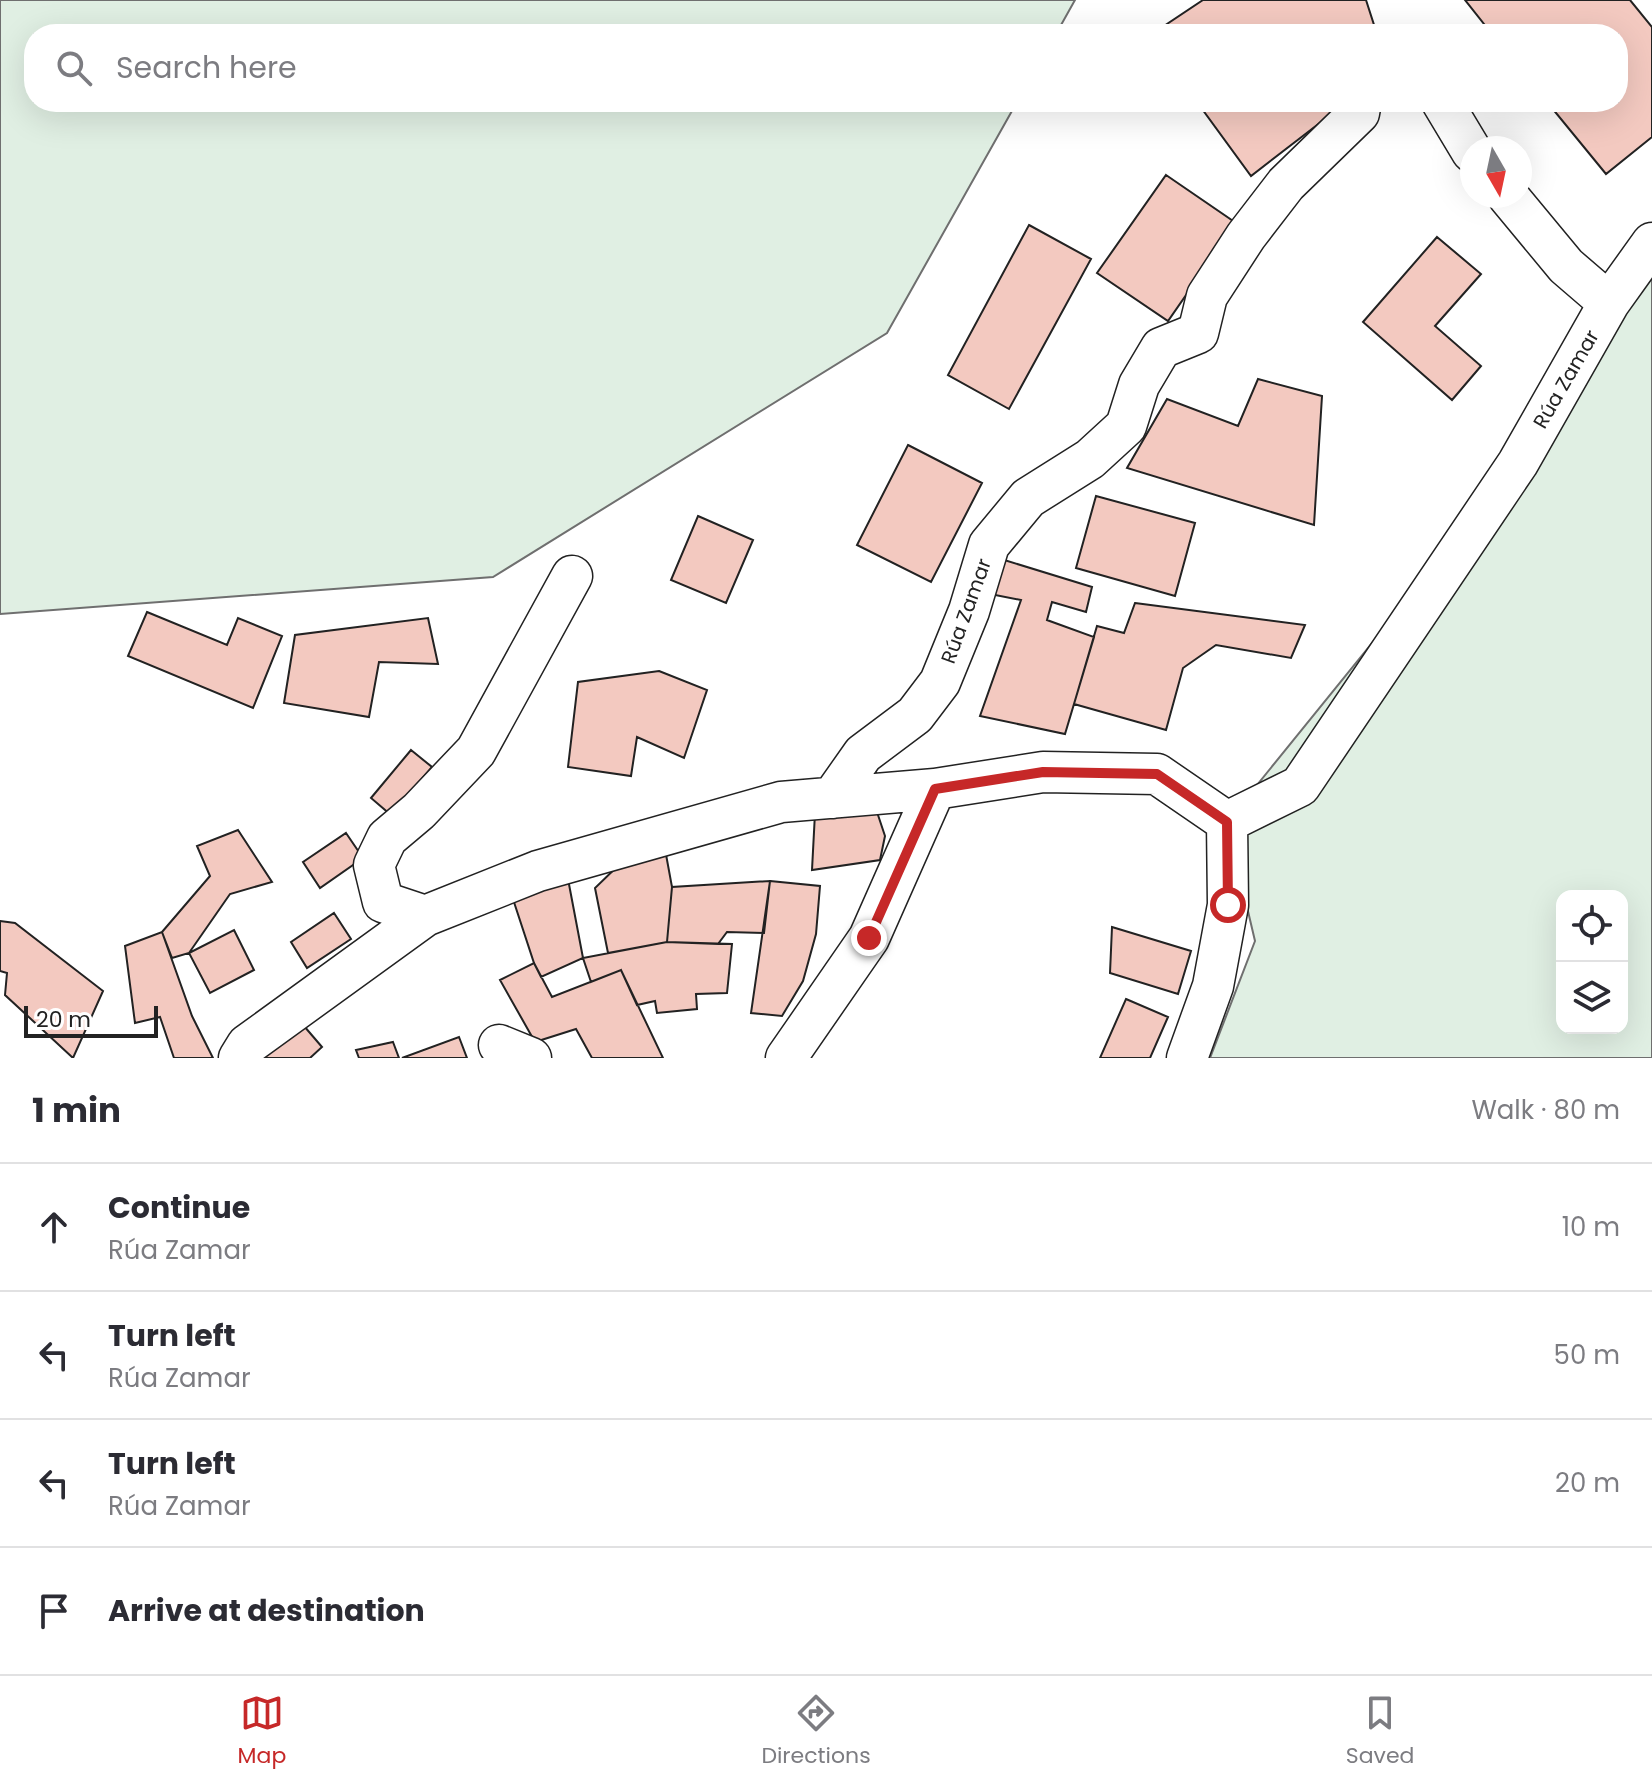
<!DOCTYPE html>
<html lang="en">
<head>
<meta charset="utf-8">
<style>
  :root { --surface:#fff; --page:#f7f7f7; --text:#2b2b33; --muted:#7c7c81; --line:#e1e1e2; --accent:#c62828 }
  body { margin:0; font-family:Poppins,sans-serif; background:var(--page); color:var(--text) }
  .controls { position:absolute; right:24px; bottom:24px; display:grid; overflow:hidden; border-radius:16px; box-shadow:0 8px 32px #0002 }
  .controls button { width:72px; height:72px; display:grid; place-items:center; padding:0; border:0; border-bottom:2px solid var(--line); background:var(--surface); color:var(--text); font:40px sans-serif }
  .compass { position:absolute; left:1460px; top:136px; width:72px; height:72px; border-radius:50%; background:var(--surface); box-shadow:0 8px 32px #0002; rotate:171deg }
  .scale { position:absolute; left:24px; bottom:20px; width:134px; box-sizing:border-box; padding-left:8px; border:4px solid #222; border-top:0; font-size:22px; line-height:28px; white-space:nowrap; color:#222; -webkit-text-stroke:6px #fff; paint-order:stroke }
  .stop { position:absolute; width:24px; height:24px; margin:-18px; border:6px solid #c62828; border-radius:50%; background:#fff }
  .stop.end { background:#c62828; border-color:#fff; box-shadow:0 2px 8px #0008 }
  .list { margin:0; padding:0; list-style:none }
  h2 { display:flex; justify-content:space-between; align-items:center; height:104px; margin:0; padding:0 32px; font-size:34px }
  h2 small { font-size:26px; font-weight:400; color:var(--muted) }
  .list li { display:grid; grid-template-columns:52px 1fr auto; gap:24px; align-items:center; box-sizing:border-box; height:128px; padding:0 32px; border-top:2px solid var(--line) }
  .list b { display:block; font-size:30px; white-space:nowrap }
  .list p { margin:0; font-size:26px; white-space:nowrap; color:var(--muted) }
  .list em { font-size:26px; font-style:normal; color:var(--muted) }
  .icon { flex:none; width:44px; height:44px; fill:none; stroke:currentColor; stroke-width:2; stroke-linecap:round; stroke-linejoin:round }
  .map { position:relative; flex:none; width:1652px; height:1058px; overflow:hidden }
  .search { position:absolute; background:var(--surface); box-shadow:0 8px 32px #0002; left:24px; right:24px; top:24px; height:88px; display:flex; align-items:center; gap:20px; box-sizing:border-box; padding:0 28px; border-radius:32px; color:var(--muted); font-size:30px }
  .sheet { height:616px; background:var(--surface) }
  nav { display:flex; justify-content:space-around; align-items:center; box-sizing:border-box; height:112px; border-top:2px solid var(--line); background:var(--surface); font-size:22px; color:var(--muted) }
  nav a { display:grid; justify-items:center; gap:4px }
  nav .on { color:var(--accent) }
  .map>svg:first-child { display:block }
  .green { fill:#e0efe3; stroke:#6f6f6f; stroke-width:2; fill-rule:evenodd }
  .building { fill:#f3c9c0; stroke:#222; stroke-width:2 }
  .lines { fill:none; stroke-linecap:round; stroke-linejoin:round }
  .street-casing { stroke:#222; stroke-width:43 }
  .street { stroke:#fff; stroke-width:40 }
  .route { stroke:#c62828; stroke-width:10 }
  .labels { text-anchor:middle; stroke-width:6; stroke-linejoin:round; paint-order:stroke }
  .street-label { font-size:20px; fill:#222; stroke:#fff }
</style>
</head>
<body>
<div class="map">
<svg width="1652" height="1058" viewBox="0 0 1652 1058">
  <rect width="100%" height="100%" fill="#fff"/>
  <path class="green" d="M0,0H1075L1056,34H34V102H1017L887,333L493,577L0,614Z
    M1652,243V1058H1210L1255,941L1227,822L1518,463ZM1562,896H1622V1028H1562Z"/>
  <path class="building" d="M1203,0H1366L1375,28L1358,34H1152Z
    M1465,0H1630L1652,27V137L1606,174L1547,102H1618V34H1492Z
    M1197,102H1347L1251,176Z
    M1166,175L1236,223L1168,321L1097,273Z
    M1029,225L1091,259L1009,409L948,375Z
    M1437,237L1481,274L1435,326L1481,366L1452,400L1363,322Z
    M1258,379L1322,396L1314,525L1127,468L1167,399L1238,426Z
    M908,445L982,483L931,582L857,545Z
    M1096,496L1195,523L1175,596L1076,568Z
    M698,516L753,540L726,603L671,580Z
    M1001,559L1092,587L1086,612L1052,602L1047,620L1094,637L1065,734L980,716L1021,600L990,594Z
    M1135,603L1305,625L1291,658L1216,645L1183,668L1166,730L1074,704L1097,626L1124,633Z
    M147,612L227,645L238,618L282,636L253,708L128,656Z
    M428,618L438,664L379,662L369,717L284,703L295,635Z
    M659,671L707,690L684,758L637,737L631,776L568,767L578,682Z
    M411,750L432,767L391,815L371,798Z
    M876,809L885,836L880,860L812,870L815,813Z
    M238,830L272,882L230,894L189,953L172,958L162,932L210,876L197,846Z
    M346,833L363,858L320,888L303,862Z
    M665,849L672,887L667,942L608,953L595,888L624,860Z
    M568,879L583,958L541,977L534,963L511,893Z
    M770,881L820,886L816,934L803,981L782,1016L751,1013Z
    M770,881L764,933L727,932L718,944L667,942L672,887Z
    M334,913L351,939L307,968L291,942Z
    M0,921L15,923L103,991L73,1058L5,995L7,973L0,971Z
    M1112,927L1191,951L1178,994L1110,973Z
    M234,930L254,970L210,993L189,953Z
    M162,932L192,1016L213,1058H174L160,1017L135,1023L125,946Z
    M667,942L732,944L727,993L696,994L697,1009L657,1013L655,1001L637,1005L621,970L591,982L583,958Z
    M534,963L552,997L621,970L663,1058H592L576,1029L535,1042L500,980Z
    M1126,999L1168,1017L1150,1058H1100Z
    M298,1019L322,1047L310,1058H251Z
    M459,1037L467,1058H402Z
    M393,1042L399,1058H359L356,1050Z"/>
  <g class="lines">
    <g class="street-casing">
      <path id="street" d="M1442,102L1472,152
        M1508,196L1566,266L1609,303
        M832,798L863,754L915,715L940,682L969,611L989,545L1028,498L1090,459L1126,426L1139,385L1161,348L1198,333L1207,296L1246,236L1286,184L1359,113L1361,102
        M425,916L383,902L374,865L387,838L419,811L476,751L572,576
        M499,1045L531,1058
        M239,1058L247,1045L425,916L538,871L781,802L935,789
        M786,1058L869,938L935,789L1043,772L1157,774L1227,822L1300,786L1518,463L1609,303L1652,243
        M1187,1058L1213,986L1228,905L1227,822"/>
    </g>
    <use href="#street" class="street"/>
  </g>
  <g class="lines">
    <path class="route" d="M869,938L935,789L1043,772L1157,774L1227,822L1228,905"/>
  </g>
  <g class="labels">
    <g class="street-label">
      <text transform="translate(1566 379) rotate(-60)" y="7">Rúa Zamar</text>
      <text transform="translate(966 611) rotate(-70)" y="7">Rúa Zamar</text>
    </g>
  </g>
</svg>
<div class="controls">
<button><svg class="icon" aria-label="locate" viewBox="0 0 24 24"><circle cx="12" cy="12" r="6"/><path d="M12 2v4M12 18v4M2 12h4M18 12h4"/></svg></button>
<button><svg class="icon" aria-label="layers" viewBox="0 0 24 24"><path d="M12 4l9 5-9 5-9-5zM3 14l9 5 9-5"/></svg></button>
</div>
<svg class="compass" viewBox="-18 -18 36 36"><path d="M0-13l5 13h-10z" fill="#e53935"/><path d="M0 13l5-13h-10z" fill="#7c7c81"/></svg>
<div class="scale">20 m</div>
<div class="stop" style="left:1228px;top:905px"></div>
<div class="stop end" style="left:869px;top:938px"></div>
<div class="search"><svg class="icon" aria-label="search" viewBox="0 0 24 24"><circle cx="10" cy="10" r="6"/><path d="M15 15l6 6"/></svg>Search here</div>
</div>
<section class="sheet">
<h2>1 min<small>Walk · 80 m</small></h2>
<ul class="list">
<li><svg class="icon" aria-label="ahead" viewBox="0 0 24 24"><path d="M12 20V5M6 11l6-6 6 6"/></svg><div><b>Continue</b><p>Rúa Zamar</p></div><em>10 m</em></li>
<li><svg class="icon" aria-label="left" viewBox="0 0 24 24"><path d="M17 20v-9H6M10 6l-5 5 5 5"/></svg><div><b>Turn left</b><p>Rúa Zamar</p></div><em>50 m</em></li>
<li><svg class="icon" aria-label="left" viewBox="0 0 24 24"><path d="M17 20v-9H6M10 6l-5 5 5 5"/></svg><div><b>Turn left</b><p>Rúa Zamar</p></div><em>20 m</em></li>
<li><svg class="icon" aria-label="arrive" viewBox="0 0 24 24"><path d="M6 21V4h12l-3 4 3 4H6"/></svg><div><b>Arrive at destination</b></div></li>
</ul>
</section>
<nav>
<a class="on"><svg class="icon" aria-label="map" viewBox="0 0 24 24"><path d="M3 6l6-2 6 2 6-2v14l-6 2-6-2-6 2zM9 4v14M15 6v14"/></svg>Map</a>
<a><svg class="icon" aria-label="directions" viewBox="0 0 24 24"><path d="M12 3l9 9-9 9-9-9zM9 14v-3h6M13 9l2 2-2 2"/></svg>Directions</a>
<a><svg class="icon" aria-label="saved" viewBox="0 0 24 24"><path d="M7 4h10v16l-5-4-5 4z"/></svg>Saved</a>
</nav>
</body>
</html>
